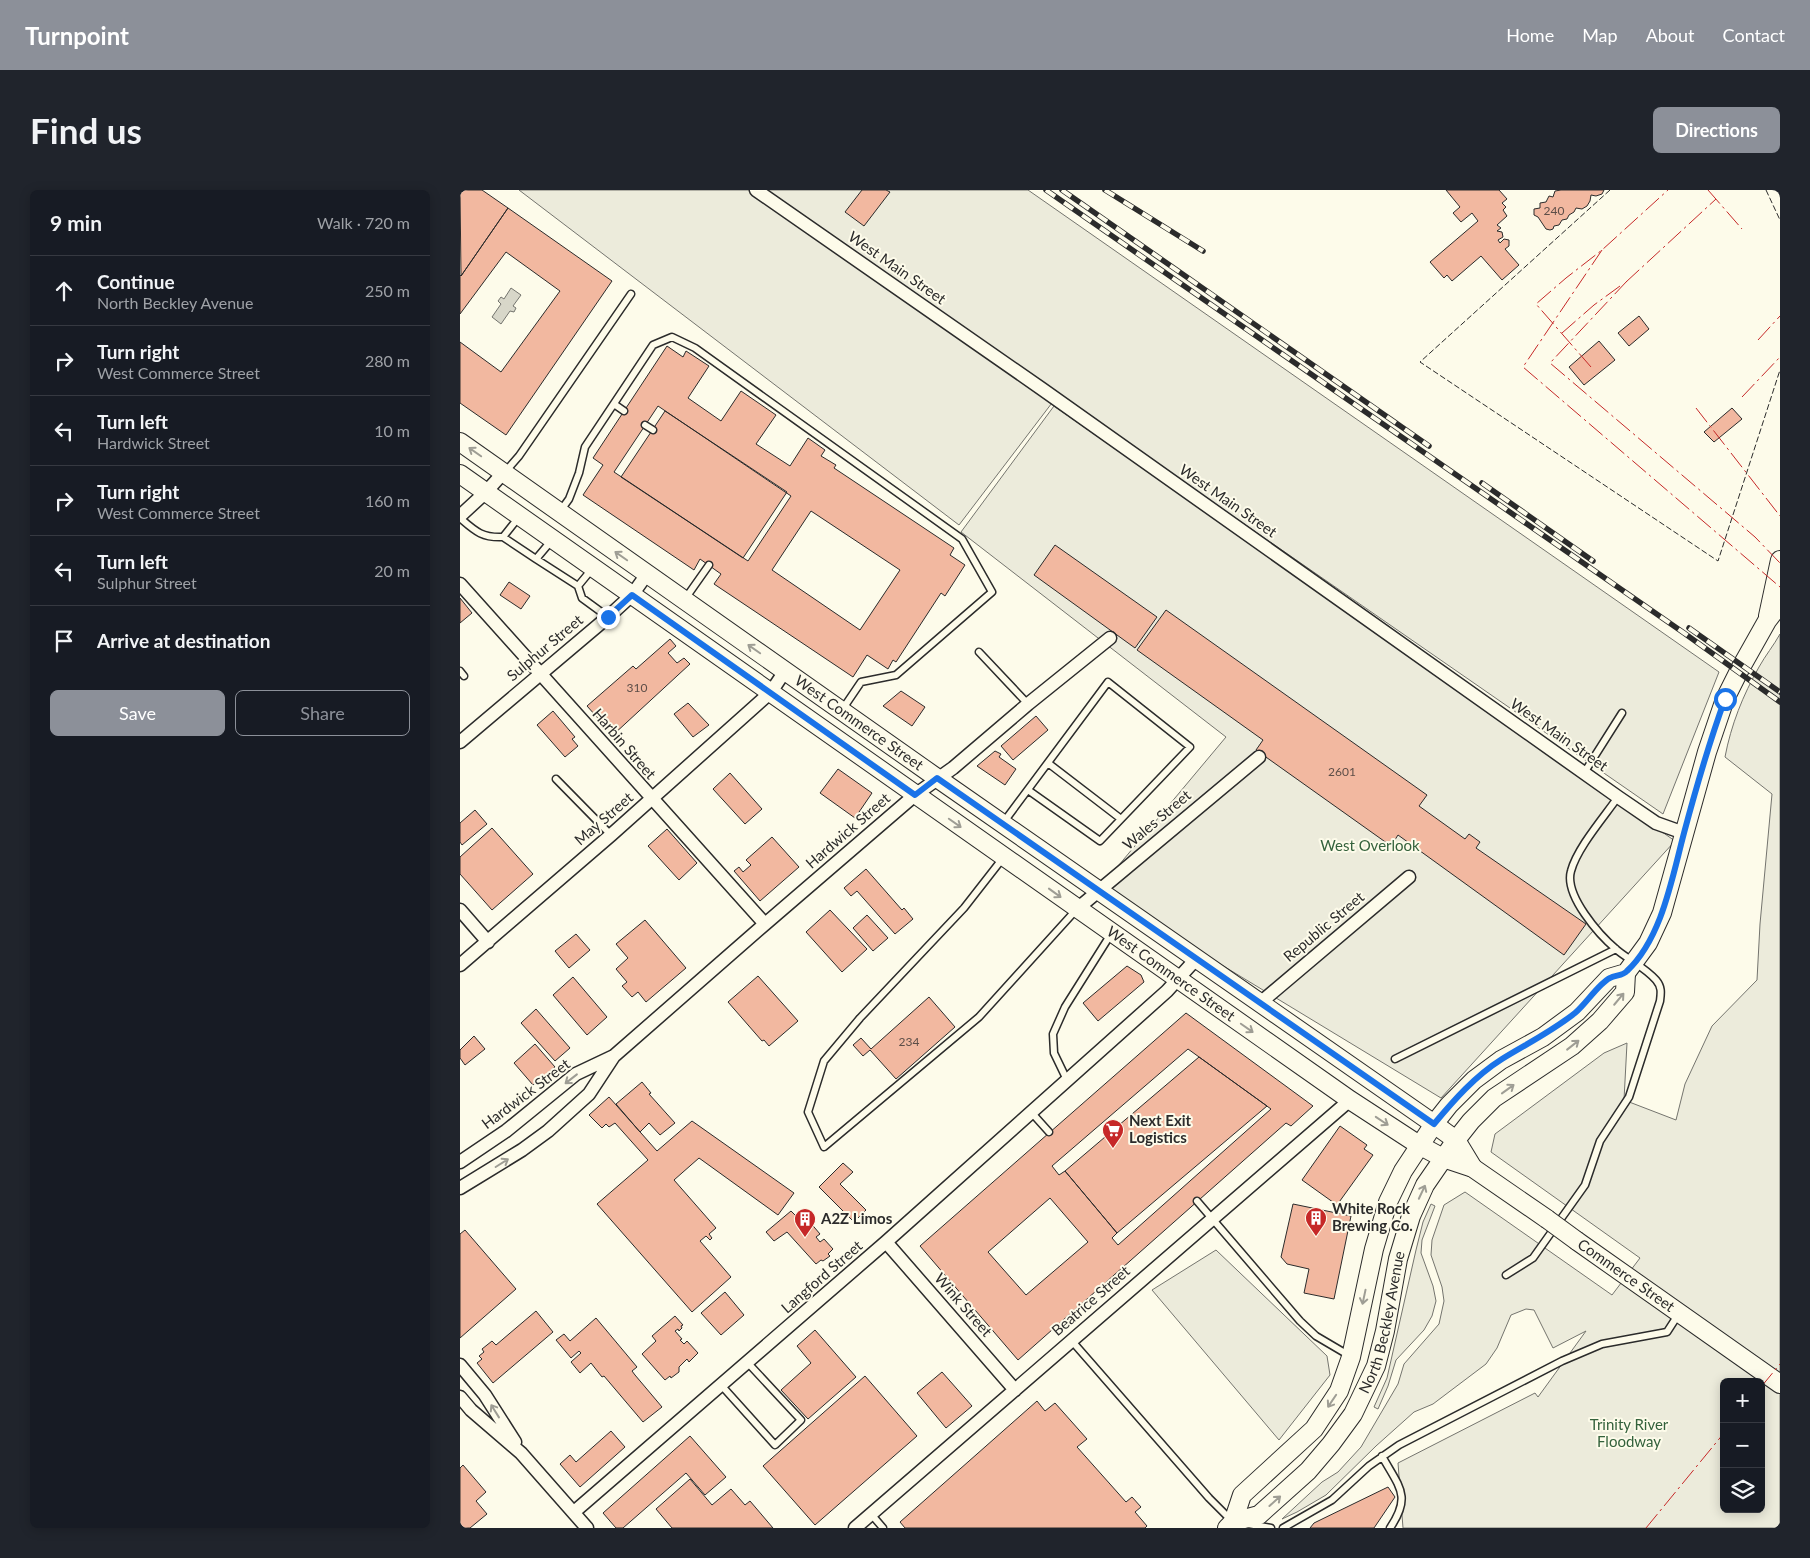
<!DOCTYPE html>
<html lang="en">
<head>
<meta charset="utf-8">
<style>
  :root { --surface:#171b24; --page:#20242c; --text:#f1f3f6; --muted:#9ea1a6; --line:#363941; --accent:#8c9099 }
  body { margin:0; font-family:Lato,sans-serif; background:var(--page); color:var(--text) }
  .controls { position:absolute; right:15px; bottom:15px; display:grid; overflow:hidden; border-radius:8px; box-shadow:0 2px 12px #0003 }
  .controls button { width:45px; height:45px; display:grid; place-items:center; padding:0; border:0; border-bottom:1px solid var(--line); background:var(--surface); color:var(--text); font:25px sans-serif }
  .stop { position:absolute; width:15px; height:15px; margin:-11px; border:4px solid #1a73e8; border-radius:50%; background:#fff }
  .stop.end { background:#1a73e8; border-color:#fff; box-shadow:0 1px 5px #0008 }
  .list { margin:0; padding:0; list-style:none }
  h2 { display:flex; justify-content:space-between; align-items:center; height:65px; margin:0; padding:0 20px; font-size:21px }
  h2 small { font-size:16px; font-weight:400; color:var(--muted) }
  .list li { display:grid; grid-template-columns:32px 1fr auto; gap:15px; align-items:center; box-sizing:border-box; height:70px; padding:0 20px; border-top:1px solid var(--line) }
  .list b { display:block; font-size:19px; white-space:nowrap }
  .list p { margin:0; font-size:16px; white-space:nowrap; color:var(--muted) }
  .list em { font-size:16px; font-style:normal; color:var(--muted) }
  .actions { display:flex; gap:10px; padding:15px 20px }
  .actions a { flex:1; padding:11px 0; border:1px solid var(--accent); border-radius:8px; text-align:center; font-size:18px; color:var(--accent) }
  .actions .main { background:var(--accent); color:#fff }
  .icon { flex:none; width:28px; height:28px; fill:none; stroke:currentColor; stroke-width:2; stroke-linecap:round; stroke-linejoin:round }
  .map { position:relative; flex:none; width:1320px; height:1338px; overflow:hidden; border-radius:8px }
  header { display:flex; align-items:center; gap:30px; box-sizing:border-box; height:70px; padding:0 25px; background:var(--accent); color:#fff }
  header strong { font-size:24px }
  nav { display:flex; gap:28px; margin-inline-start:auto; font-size:18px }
  .intro { display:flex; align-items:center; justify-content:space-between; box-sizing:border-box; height:120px; padding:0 30px }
  h1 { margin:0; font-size:35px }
  .button { padding:12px 22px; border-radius:8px; background:var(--accent); color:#fff; font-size:18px; font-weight:700 }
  main { display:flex; gap:30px; padding:0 30px }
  aside { flex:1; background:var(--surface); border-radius:8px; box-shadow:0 2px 12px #0003 }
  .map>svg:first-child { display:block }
  .green { fill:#ecebdb; stroke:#74746e; fill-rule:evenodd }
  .water { fill:#d8d7c9; stroke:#74746e }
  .building { fill:#f2b8a0; stroke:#2b2b2b; fill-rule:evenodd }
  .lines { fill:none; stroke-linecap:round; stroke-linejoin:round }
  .lane-casing { stroke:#2b2b2b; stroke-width:9 }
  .street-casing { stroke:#2b2b2b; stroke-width:15 }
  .secondary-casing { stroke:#2b2b2b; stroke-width:20 }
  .lane { stroke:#fdfbea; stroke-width:6 }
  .street { stroke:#fdfbea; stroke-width:12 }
  .secondary { stroke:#fdfbea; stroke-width:18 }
  .rail-casing { stroke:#2b2b2b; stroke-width:5.5 }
  .rail { stroke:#fdfbea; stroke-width:4; stroke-dasharray:11; stroke-linecap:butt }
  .secondary-bridge-casing { stroke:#2b2b2b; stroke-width:20; stroke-linecap:butt }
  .secondary-bridge { stroke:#fdfbea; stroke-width:18 }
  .fence { stroke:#2b2b2b; stroke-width:1; stroke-dasharray:6 2.5; stroke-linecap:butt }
  .power { stroke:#c62828; stroke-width:1; stroke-dasharray:18 4 2.5 4; stroke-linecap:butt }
  .oneway { stroke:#9e9d94 }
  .route { stroke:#1a73e8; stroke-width:6 }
  .labels { text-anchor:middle; stroke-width:4; stroke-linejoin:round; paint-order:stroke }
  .number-label { font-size:12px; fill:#5d4e48 }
  .street-label { font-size:15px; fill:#2b2b2b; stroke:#fdfbea }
  .park-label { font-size:15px; fill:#34623c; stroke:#fdfbea }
  .poi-label { font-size:15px; font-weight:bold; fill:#2b2b2b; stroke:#fdfbea; text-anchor:start }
</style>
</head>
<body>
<header>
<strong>Turnpoint</strong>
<nav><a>Home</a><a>Map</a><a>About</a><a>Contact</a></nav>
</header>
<div class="intro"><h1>Find us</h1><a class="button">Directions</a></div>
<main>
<aside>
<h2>9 min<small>Walk · 720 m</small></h2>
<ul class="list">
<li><svg class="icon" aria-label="ahead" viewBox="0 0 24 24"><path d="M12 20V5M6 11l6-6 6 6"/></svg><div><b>Continue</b><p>North Beckley Avenue</p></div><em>250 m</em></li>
<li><svg class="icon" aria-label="right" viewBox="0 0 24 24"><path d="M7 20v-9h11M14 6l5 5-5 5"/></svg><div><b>Turn right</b><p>West Commerce Street</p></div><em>280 m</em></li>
<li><svg class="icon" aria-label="left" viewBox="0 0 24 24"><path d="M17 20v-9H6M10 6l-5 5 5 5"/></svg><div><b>Turn left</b><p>Hardwick Street</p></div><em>10 m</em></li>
<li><svg class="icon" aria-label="right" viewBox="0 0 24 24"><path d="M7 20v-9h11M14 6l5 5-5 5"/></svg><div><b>Turn right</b><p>West Commerce Street</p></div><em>160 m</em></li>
<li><svg class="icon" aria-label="left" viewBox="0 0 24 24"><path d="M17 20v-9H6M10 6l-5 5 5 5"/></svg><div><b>Turn left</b><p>Sulphur Street</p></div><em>20 m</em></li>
<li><svg class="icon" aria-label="arrive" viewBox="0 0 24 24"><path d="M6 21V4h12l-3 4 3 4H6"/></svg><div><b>Arrive at destination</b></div></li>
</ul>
<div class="actions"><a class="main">Save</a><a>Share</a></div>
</aside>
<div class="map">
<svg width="1320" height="1338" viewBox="0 0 1320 1338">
  <rect width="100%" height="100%" fill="#fdfbea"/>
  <path class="green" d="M59,0H568L1259,482L1203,624L598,205L499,335Z
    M594,216L1215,651L981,908L638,700L766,547L501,342Z
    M1320,444V1338H943L938,1273L1075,1203L1078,1207L1126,1141L1093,1158L1074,1120L1066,1119L1051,1125L1037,1158L1026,1174L973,1214L954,1222L916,1256L866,1305L837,1322L822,1329L862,1292L878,1282L901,1257L938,1194L944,1174L979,1134L984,1111L982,1097L971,1065L972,1050L984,1015L1005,1002L1152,1105L1180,1068L1031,962L1035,944L1144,863L1167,853L1164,910L1216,930L1225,894L1252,836L1297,790L1300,734L1312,604L1265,567C1271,535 1283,505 1299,477C1305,466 1314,455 1320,444ZM1264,1192H1301V1319H1264Z
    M971,1014L975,1016L962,1050L961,1063L973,1096L976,1111L972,1126L964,1140L936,1170L928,1196L918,1219L914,1217L927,1188L956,1060L963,1032Z
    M756,1060L867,1166L870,1185L819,1250L692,1100Z"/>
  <path class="water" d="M51,98L61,105L53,116L56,118L54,122L50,121L41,134L32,127L41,114L38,111L41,107L44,109Z"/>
  <path class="building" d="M0,0H22L48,18L1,86Z
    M402,0H426L430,2L404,36L385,22Z
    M986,0H1039L1047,9L1042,13L1046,17L1043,20L1047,26L1037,35L1041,38L1037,41L1042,42L1043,47L1038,50L1040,53L1044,49L1049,50V56L1045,59L1059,75L1042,90L1021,66L992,91L987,85L984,88L970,72L1018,31L1012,23L1001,32L993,23L1000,17Z
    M1101,0H1144L1142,4L1136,6L1131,5L1130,11L1127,16L1122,19L1116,18L1114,22L1109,25L1107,29L1102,30L1099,35L1094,36L1093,39L1090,40L1086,39L1078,27L1074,25V19L1080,18V13L1086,12L1089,6L1093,7L1095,1Z
    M48,18L152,91L46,245L0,213V152L41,182L100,101L46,62L0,124V85L1,86Z
    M1179,126L1189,139L1169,156L1158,143Z
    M1139,151L1155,170L1124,195L1109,177Z
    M207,156L223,167L226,161L249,176L228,208L261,231L281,201L316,225L296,254L330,276L348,248L365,260L361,266L376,275L374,278L494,358L490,365L505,375L485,406L481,403L436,472L433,470L428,479L407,465L393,487L254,394L261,384L240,369L234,380L123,305L143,275L133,268ZM198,216L331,306L288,371L154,282ZM351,321L440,380L400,440L312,380Z
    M1272,218L1282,229L1254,252L1244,242Z
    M205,221L327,302L283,368L161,287Z
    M595,355L697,427L675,458L574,385Z
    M49,392L70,406L61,419L40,405Z
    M0,408L12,423L0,433Z
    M706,420L967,605L959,616L1005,649L1009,644L1020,652L1016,658L1126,734L1104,765L938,645L931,656L796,560L803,550L677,460Z
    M210,449L216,456L208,463L217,473L224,468L230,474L153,545L127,516L173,476L176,479Z
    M441,501L465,517L452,536L423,516Z
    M228,513L249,535L233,547L214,524Z
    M93,521L115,547L112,549L118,556L105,567L77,535Z
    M576,526L588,540L553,570L541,556Z
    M535,561L541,564L539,567L556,579L545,595L517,576Z
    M378,579L412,603L395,628L360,603Z
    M270,583L302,619L285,634L253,599Z
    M15,620L27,634L2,655L0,652V633Z
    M32,638L73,684L32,720L0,684V667Z
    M207,639L237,673L219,690L188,656Z
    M312,647L339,677L300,711L274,681L279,677L283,682L291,675L286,670Z
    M406,679L442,720L444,718L453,729L435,744L397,701L391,706L384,698Z
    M370,720L407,759L382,782L346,742Z
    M407,725L428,748L413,761L393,738Z
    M185,730L226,778L186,812L178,802L172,807L162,796L167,792L156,779L168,768L156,754Z
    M116,744L130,760L109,778L95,761Z
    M667,776L681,785L684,792L638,831L623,813Z
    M298,786L338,831L309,856L304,850L302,851L268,812Z
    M113,787L147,827L127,845L93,805Z
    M469,807L495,837L436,889L410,860L403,866L393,855L401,848L411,859Z
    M76,819L110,858L95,871L61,833Z
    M726,823L853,916L831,936L826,933L558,1170L460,1056ZM728,859L811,919L658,1055L652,1048L657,1043L605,981L599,985L592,976ZM590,1008L628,1052L566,1105L528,1062Z
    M14,846L25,859L5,875L0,868V860Z
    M75,854L95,877L73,895L54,873Z
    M739,867L807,916L657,1043L605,981Z
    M182,892L191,903L189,904L215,933L200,945L189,933L180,942L156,914Z
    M149,907L197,961L232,931L334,1003L318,1025L239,968L214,990L256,1038L249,1044L252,1048L250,1050L246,1046L240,1051L271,1087L232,1122L137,1014L188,970L155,933L149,937L146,934L142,938L129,925Z
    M880,936L907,955L904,959L913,965L877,1015L842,990Z
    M383,973L393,982L380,994L406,1020L394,1032L359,997Z
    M833,1014L891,1026L874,1109L844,1103L849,1079L827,1074L821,1067Z
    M331,1021L338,1028L343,1024L360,1044L356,1047L360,1052L364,1049L373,1059L368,1064L370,1066L363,1071L361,1070L356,1074L327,1042L314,1051L306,1042Z
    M5,1040L56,1099L0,1148V1044Z
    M265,1102L284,1125L261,1145L241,1123Z
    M76,1121L93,1142L33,1193L17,1173L22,1169L19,1166L24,1162L22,1159L32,1151L36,1155Z
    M215,1126L223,1135L221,1136L222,1138L219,1141L218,1139L215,1141L222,1149L220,1150L224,1154L227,1151L238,1163L229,1172L227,1169L219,1177V1182L211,1188L210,1186L205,1190L182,1164L196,1151L192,1146Z
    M136,1128L177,1177L172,1181L175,1185L202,1217L183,1232L144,1186L142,1187L131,1173L120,1183L111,1172L121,1163L119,1161L111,1168L96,1150L104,1144L110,1151Z
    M355,1140L396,1187L348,1229L321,1200L351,1173L337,1156Z
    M482,1182L512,1216L486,1238L457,1203Z
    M405,1186L457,1246L355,1335L303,1276Z
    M577,1211L585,1221L595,1213L627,1249L617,1257L666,1312L672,1307L681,1317L675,1322L687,1336L685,1338H445L440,1332Z
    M151,1241L165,1257L120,1297L100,1274L110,1265L116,1272Z
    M230,1246L266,1287L245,1305L226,1283L163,1338H156L143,1323Z
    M3,1275L26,1302L16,1311L27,1324L10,1338H0V1278Z
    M230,1289L252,1315L271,1299L285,1315L290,1311L313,1338H212L196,1319Z
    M928,1297L935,1307L914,1338H850L854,1333Z"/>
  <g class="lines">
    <g class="lane-casing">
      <path id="lane" d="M154,214L164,221
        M185,235L193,240
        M45,282L59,266L171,104
        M101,320L109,309L119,283L125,257L193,155L212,147L235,158L502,349L532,402L436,485L401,492L382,520
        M59,327L43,347L76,369L92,350
        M0,328C15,341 22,348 43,347
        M76,369L118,396
        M132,379L118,396L122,408L148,427
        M225,409L249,375
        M519,462L568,514
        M0,481L4,486
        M588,573L661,629
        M1124,583L1162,523
        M96,589L151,645
        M543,633L648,492L730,557L640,651L568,600
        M543,668L504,718L400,828L364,871L348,922L364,957L519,827L616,720
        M935,869L1156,759
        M607,890L594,863L593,844L605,817L651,744
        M571,922L589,942
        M737,1011L840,1131L856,1146L890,1166
        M1046,1085L1073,1068L1125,995L1140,951L1169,907L1200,811C1201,803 1202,797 1196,790C1186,778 1169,770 1157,760C1139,745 1104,705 1111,681C1117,658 1144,627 1158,607
        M611,1150L749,1308L771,1330
        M261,1195L315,1255L341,1230L287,1172
        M922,1266C939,1297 952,1306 930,1338
        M411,1324L423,1338
        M788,1334L811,1338
        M823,1338L872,1310L909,1276L939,1255L1102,1171L1142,1154L1207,1142L1218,1125"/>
    </g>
    <g class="street-casing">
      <path id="street" d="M296,0L582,199L1158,607L1196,633L1224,643
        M0,326L26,302L44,282
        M0,394L305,734
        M0,552L148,427L172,405L187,384
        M617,719L799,567
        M0,720L28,752
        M0,775L151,645L311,502L325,481
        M800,813L949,687
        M0,972L46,941L116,884L154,866
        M0,998L62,960L88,941L129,904L154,866L305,734L455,605L493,578L568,514L650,448
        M426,1052L555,1200
        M0,1175L25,1205L55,1252
        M0,1207L11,1220L61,1263L127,1338
        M114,1322L426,1052L707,801L736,769
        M395,1338L890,910"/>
    </g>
    <g class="secondary-casing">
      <g id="secondary">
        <path id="s1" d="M0,252L477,588L974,934L996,950L1013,978"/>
        <path id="s2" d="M0,284L890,910L959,955L983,968L1013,978L1087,1029"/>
        <path d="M1308,426L1320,370"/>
        <path id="s3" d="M1117,1051L1320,1194"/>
        <path d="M773,1332L782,1305L854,1239L879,1201L891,1167L914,1059L928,1012L943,981L974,934L989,915L1014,890L1041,870L1083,847L1117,822L1149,788L1166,783L1188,753L1202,723L1247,562L1265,509L1280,479L1307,431L1320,414"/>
        <path id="s4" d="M767,1338L773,1332L799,1325L848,1281L871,1254L893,1224L916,1176L925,1141L938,1069L951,1026L965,995L996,950L1011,931L1034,908L1112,856L1140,831L1165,802L1166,783"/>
      </g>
    </g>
    <use href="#lane" class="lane"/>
    <use href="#street" class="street"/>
    <use href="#secondary" class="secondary"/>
    <g class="rail-casing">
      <path id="rail" d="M586,0L1224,443L1320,512
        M602,0L969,256
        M645,0L743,61
        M1022,293L1133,371
        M1229,438L1320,502"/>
    </g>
    <use href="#rail" class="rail"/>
    <g class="secondary-bridge-casing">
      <path id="secondary-bridge" d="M1087,1029L1117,1051"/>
    </g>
    <use href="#secondary-bridge" class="secondary-bridge"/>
    <path class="fence" d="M1150,0L960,172L1258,371L1320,180
      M1306,0L1320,30"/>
    <path class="power" d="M1248,0L1282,39
      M1142,60L1063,177L1320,397
      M1167,91L1090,173L1295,347L1320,373
      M1166,92L1256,9
      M1102,143L1134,115L1160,96
      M1298,150L1320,126
      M1131,177L1076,114L1106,88L1142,60L1208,0
      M1282,207L1320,167
      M1236,218L1320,326
      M1301,1197L1320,1174
      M1186,1338L1264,1243"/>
  </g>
  <defs><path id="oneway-shaft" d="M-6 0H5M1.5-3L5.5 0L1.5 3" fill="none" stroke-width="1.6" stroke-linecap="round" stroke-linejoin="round" transform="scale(1.25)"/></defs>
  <g class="oneway">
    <use href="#oneway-shaft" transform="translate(15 262) rotate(-145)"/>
    <use href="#oneway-shaft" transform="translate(161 366) rotate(-145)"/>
    <use href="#oneway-shaft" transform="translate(294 459) rotate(-145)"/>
    <use href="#oneway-shaft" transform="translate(495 633) rotate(35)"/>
    <use href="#oneway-shaft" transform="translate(595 703) rotate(36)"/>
    <use href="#oneway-shaft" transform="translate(1159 809) rotate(-50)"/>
    <use href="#oneway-shaft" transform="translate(787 838) rotate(35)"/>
    <use href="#oneway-shaft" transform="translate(1113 855) rotate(-38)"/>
    <use href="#oneway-shaft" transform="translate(111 889) rotate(142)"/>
    <use href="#oneway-shaft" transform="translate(1048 899) rotate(-36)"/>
    <use href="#oneway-shaft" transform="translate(922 931) rotate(34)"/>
    <use href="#oneway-shaft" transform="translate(42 973) rotate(-32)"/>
    <use href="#oneway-shaft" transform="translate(962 1002) rotate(-65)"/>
    <use href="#oneway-shaft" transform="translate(904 1107) rotate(102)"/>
    <use href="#oneway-shaft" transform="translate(872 1211) rotate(124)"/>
    <use href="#oneway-shaft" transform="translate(35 1221) rotate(-122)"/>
    <use href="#oneway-shaft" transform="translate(815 1311) rotate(-42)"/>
  </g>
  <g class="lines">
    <path class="route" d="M148,427L172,405L455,605L477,588L974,934C994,910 1015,886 1042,869C1068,853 1091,842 1115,823C1126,814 1139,793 1150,788C1155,785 1163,786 1167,781C1202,748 1212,688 1224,643C1236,598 1249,553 1265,509"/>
  </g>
  <defs>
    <g id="supermarket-pin" transform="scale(1.125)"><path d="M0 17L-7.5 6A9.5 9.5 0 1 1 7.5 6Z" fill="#c62828" stroke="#fdfbea"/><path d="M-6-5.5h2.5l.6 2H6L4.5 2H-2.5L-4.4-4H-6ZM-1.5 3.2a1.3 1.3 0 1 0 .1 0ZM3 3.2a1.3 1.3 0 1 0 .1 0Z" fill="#fff"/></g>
    <g id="building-pin" transform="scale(1.125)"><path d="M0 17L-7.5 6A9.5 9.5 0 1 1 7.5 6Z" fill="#c62828" stroke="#fdfbea"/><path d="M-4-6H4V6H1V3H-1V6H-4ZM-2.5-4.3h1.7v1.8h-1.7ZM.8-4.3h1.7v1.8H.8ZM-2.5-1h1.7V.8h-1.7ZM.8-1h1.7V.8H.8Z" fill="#fff"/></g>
  </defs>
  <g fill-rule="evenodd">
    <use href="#supermarket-pin" x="653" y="940"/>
    <use href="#building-pin" x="856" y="1028"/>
    <use href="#building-pin" x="345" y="1029"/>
  </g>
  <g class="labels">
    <g class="number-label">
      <text x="1094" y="25">240</text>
      <text x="177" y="502">310</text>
      <text x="882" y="586">2601</text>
      <text x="449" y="856">234</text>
    </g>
    <g class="street-label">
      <text transform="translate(437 78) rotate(35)" y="5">West Main Street</text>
      <text transform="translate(768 311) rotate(35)" y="5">West Main Street</text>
      <text transform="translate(85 458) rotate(-40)" y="5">Sulphur Street</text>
      <text dy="5" stroke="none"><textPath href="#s1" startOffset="488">West Commerce Street</textPath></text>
      <text transform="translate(1099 545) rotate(35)" y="5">West Main Street</text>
      <text transform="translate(164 554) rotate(49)" y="5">Harbin Street</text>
      <text transform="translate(144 629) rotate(-41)" y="5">May Street</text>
      <text transform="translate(697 630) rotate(-40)" y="5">Wales Street</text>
      <text transform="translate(388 641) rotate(-41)" y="5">Hardwick Street</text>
      <text transform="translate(864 737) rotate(-40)" y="5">Republic Street</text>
      <text dy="5" stroke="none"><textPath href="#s2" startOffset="869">West Commerce Street</textPath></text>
      <text transform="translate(66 904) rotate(-37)" y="5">Hardwick Street</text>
      <text dy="5" stroke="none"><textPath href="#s3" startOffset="60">Commerce Street</textPath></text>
      <text transform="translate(362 1087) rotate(-41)" y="5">Langford Street</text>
      <text transform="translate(631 1111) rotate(-41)" y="5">Beatrice Street</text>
      <text transform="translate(503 1115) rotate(49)" y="5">Wink Street</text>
      <text dy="5" stroke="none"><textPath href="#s4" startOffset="271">North Beckley Avenue</textPath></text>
    </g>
    <g class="park-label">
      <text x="910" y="661">West Overlook</text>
      <text x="1169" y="1240">Trinity River<tspan x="1169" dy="17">Floodway</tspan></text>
    </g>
    <g class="poi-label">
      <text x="669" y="936">Next Exit<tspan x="669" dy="17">Logistics</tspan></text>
      <text x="872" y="1024">White Rock<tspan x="872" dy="17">Brewing Co.</tspan></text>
      <text x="361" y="1034">A2Z Limos</text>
    </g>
  </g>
</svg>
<div class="controls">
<button>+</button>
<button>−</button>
<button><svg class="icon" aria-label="layers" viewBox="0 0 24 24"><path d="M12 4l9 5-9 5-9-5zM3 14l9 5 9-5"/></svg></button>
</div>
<div class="stop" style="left:1265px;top:509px"></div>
<div class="stop end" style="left:148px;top:427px"></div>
</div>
</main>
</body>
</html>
